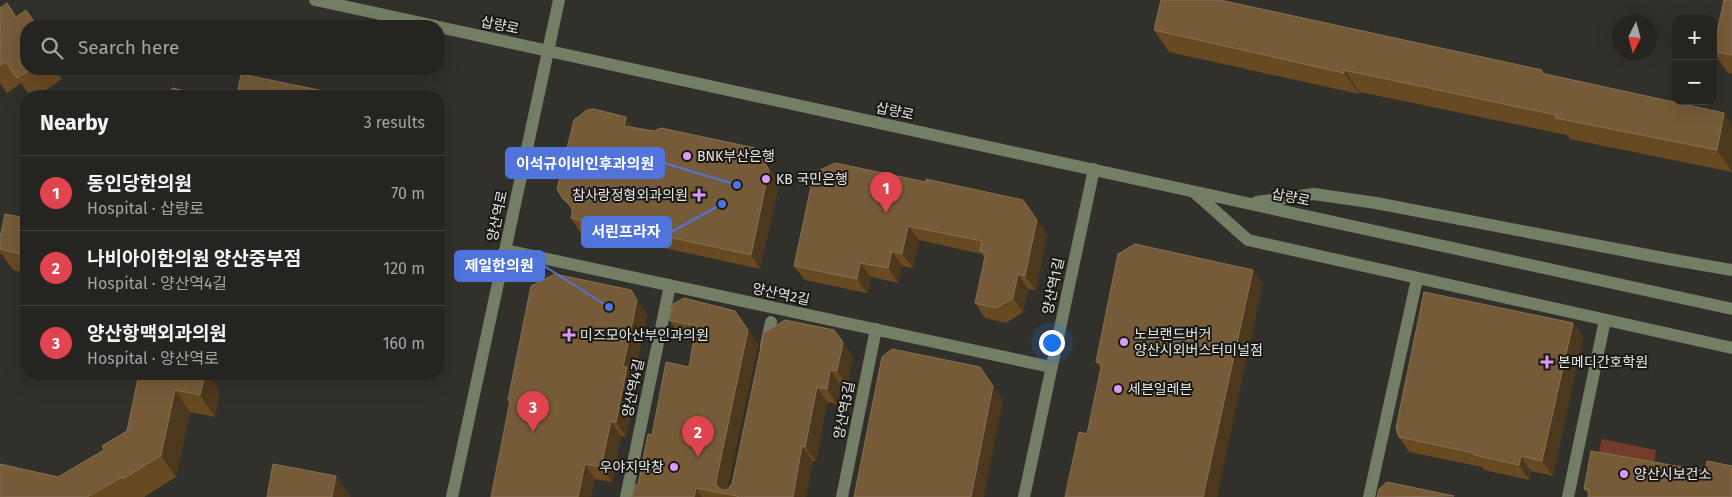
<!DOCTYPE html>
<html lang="en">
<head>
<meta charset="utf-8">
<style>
  :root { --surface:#262420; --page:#2e2c29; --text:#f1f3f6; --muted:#a4a4a5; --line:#42413e; --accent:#d93025 }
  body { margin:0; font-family:"Fira Sans","Noto Sans KR",sans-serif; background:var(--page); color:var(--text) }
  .controls { position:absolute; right:15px; top:15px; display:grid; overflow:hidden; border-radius:10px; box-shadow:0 5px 20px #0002 }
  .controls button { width:45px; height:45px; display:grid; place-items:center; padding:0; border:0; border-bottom:1px solid var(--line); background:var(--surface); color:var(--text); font:25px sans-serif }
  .compass { position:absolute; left:1612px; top:15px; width:45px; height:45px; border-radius:50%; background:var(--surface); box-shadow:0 5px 20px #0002; rotate:186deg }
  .you { position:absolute; left:1051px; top:342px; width:18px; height:18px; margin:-12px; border:4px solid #fff; border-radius:50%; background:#1a73e8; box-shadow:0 0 0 8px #1a73e833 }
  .badge { display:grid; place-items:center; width:32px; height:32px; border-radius:50%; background:var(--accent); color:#fff; font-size:16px; font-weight:700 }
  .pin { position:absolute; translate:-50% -41px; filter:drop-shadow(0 1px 2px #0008) }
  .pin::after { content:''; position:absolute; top:26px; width:18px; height:15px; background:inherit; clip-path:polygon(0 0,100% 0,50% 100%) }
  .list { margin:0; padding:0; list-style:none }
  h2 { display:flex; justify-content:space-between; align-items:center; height:65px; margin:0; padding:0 20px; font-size:21px }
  h2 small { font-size:16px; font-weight:400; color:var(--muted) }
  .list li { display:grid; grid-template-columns:32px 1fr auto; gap:15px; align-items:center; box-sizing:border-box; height:75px; padding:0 20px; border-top:1px solid var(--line) }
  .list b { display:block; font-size:19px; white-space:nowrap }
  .list p { margin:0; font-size:16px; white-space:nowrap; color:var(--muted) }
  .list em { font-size:16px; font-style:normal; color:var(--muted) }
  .icon { flex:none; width:28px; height:28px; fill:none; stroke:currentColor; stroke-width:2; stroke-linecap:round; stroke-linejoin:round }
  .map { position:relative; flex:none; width:1732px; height:497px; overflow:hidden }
  .search { position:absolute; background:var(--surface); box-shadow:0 5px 20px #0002; left:20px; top:20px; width:425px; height:55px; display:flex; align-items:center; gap:12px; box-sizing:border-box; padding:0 18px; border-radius:20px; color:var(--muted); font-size:19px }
  .panel { position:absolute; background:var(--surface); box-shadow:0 5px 20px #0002; left:20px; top:90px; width:425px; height:290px; border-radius:20px }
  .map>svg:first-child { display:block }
  .green { fill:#713c29 }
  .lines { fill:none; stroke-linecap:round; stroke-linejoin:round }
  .minor { stroke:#737e64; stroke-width:12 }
  .wall { fill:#684a22 }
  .shaded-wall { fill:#4c381d }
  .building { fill:#755b37; stroke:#877152 }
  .poi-dot { fill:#db99f5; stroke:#191815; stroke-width:2 }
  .labels { text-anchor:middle; stroke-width:4; stroke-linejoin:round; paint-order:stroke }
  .street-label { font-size:14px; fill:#e8e7e3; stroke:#191815 }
  .poi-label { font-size:14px; fill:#e8e7e3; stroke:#191815; text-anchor:start }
  .leader { fill:none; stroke:#5074db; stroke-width:2 }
  .callout-dot { fill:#5074db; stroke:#191815; stroke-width:2 }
  .callout { fill:#5074db; stroke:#5074db; stroke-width:2 }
  .callout-label { font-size:15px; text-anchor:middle; font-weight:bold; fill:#fff }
</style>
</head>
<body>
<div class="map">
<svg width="1732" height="497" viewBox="0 0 1732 497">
  <rect width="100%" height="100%" fill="#32302a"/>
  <path class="green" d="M1602,439L1656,450L1653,470L1595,466Z"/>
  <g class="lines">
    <path class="minor" d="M315,0L436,26
      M439,27L1732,309
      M1195,193L1248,240L1732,348
      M1257,202L1314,194L1376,203L1663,258L1732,270
      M505,250L1051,367
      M766,346L771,322
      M452,497L559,0
      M626,497L670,285
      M842,497L876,329
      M1024,497L1094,169
      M1369,497L1417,279
      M1568,497L1605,320"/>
  </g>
  <path class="wall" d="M1732,0V74L1728,73L1713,51Z
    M0,8L26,69H55L62,79L38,96H30L21,83L7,93L0,83Z
    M1154,30L1542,70L1545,74L1732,125V172L1570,139L1567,135L1360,92L1359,94L1169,52Z
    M633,128L765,162L779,184L760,269L637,242V244L580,232L571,218L572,211L557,189Z
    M814,173L1047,234L1036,290L1028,289L1023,312L1006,323L985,318L975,303L985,258L982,254L919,240L913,268L902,266L898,283L871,277L867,293L805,280L794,266Z
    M26,218V273L13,270L0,252V238Z
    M1263,284L1087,434L1101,369L1096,362Z
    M673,304L758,344L727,489L732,484L764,333L853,357L847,386L841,385L837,404L827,402L816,461H813L806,497H632L638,485L652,435L689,367L694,338L680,335L669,320Z
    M641,305L647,315L634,378L637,382L626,437L621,436L612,482L595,479L591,497H491L510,403L508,400Z
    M1573,323L1583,337L1553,476L1531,471L1529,480L1484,470L1482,467L1409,452L1399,437Z
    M139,374L220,391L215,417L190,412L176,477L144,497H0L58,477L104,450L127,431Z
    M1705,471L1589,495L1584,489Z"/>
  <path class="shaded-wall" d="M1344,70L1360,92L1359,94L1344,73Z
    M1724,113L1732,125V172L1717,150Z
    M626,117L635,130L624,126Z
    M755,148L779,184L760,269L751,255Z
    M1023,200L1047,234L1036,290L1025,276Z
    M908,226L919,240L913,268L902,254Z
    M628,228L637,242V244L627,230Z
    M892,251L902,266L898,283L888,268Z
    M860,263L871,277L867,293L857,279Z
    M1253,270L1263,284L1217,497H1203Z
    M1018,274L1028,289L1023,312L1013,298Z
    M631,290L647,315L634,378L637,382L626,437L616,422L623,367Z
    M735,311L758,344L726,494L716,485V481Z
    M1573,323L1583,337L1553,476L1542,461Z
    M843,342L853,357L847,386L837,371Z
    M830,370L841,385L837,404L827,389Z
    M205,374H208L220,391L215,417L200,395Z
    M993,386L1003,400L984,497H971Z
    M817,387L827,402L816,461L805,447Z
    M175,390L190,412L176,477L161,455Z
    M611,421L621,436L612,482L601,467Z
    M802,446L813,461L806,497H793Z
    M1521,456L1531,471L1529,480L1519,465Z
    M585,464L595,479L591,497H578Z
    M336,476L351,497H332Z
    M696,488L702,497H694Z"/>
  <path class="building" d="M1161,0H1220L1542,70L1541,73L1724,113L1717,150L1555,118L1556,115L1344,70V73L1154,30Z
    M1724,0H1732V55L1713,51Z
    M7,3L16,17L26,10L37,26H26V69H31L17,78L6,62L0,66V8Z
    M241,74L348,96H237Z
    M172,88L205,95L204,96H170Z
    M594,109L626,117L624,126L654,131L661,128L755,148L769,170L751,255L628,228L627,230L571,218L573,207L563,199L557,189L574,120L587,110Z
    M835,163L926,182V179L1023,200L1037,220L1025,276L1018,274L1013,298L996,308L975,303L986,252L980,251L982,241L908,226L902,254L892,251L888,268L860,263L857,279L794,266L814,173Z
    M5,214L26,218V255L0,249V238Z
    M1135,244L1253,270L1203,497H1065L1079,432L1087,434L1102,363L1096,362L1118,254Z
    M555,274L631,290L637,300L623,367H627L616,422L611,421L601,467L585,464L578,497H491L510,401L508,400L531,286Z
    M1424,292L1573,323L1542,461L1521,456L1519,465L1474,455V453L1399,437L1396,428Z
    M684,298L735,311L748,330L716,481V485L722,490H727L732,484L764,333L785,320L834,330L843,342L837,371L830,370L827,389L817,387L805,447L802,446L793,497H737V496L696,488L694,497H632L635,484L638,485L648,434L652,435L666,362L689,367L696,326L669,320L673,304Z
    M892,349L980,367L993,386L971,497H854L882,357Z
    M139,374H205L200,395L175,390L161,455L123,479L122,477L87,497H0V464L58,477L104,450L102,446L127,431Z
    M1591,451L1705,471L1707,461L1732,466V497H1588L1589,490L1584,489Z
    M273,464L336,476L332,497H267Z
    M1387,482L1454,496L1377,497L1379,489Z"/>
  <g class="poi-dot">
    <circle cx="687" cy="156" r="5"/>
    <circle cx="766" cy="179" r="5"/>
    <path d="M696.5 187.5h5v5h5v5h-5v5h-5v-5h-5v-5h5z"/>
    <path d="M566.5 327.5h5v5h5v5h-5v5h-5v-5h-5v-5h5z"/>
    <circle cx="1124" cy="342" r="5"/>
    <path d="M1544.5 354.5h5v5h5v5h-5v5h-5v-5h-5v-5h5z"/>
    <circle cx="1118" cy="389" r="5"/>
    <circle cx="674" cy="467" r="5"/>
    <circle cx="1624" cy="474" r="5"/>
  </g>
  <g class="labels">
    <g class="street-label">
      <text transform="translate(500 25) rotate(12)" y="5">삽량로</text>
      <text transform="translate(895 111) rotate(12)" y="5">삽량로</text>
      <text transform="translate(1291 197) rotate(12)" y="5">삽량로</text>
      <text transform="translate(497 216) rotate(-78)" y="5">양산역로</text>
      <text transform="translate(1053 286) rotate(-78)" y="5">양산역1길</text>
      <text transform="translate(781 294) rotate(12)" y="5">양산역2길</text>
      <text transform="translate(633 388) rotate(-78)" y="5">양산역4길</text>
      <text transform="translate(844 410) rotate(-79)" y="5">양산역3길</text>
    </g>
    <g class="poi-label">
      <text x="697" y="161">BNK부산은행</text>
      <text x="776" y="184">KB 국민은행</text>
      <text x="688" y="200" text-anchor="end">참사랑정형외과의원</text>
      <text x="1134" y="339">노브랜드버거<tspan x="1134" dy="16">양산시외버스터미널점</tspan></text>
      <text x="580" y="340">미즈모아산부인과의원</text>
      <text x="1558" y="367">본메디간호학원</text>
      <text x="1128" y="394">세븐일레븐</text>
      <text x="664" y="472" text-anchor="end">우야지막창</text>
      <text x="1634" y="479">양산시보건소</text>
    </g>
  </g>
  <path class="leader" d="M737 185L664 163M722 204L671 232M609 307L544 266"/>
  <g class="callout-dot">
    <circle cx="737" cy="185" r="5"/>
    <circle cx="722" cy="204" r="5"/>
    <circle cx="609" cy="307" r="5"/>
  </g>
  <g class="callout">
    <rect x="506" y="148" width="158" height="30" rx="5"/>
    <rect x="582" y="217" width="89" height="30" rx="5"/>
    <rect x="455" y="251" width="89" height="30" rx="5"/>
  </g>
  <g class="callout-label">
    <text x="585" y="169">이석규이비인후과의원</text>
    <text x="626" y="237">서린프라자</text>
    <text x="499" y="271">제일한의원</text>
  </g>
</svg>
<div class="controls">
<button>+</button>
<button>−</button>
</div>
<svg class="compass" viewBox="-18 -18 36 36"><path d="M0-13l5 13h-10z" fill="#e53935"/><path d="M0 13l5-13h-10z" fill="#a4a4a5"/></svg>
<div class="you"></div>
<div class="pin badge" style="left:886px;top:213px;background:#e0444e">1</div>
<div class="pin badge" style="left:698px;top:457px;background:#e0444e">2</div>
<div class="pin badge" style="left:533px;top:432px;background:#e0444e">3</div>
<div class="search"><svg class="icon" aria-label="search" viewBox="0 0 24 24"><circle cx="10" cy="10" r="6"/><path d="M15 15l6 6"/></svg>Search here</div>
<section class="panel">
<h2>Nearby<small>3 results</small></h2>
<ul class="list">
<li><span class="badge" style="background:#e0444e">1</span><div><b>동인당한의원</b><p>Hospital · 삽량로</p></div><em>70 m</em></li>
<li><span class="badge" style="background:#e0444e">2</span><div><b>나비아이한의원 양산중부점</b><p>Hospital · 양산역4길</p></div><em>120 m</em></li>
<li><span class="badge" style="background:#e0444e">3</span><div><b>양산항맥외과의원</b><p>Hospital · 양산역로</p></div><em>160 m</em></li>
</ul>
</section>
</div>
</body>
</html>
